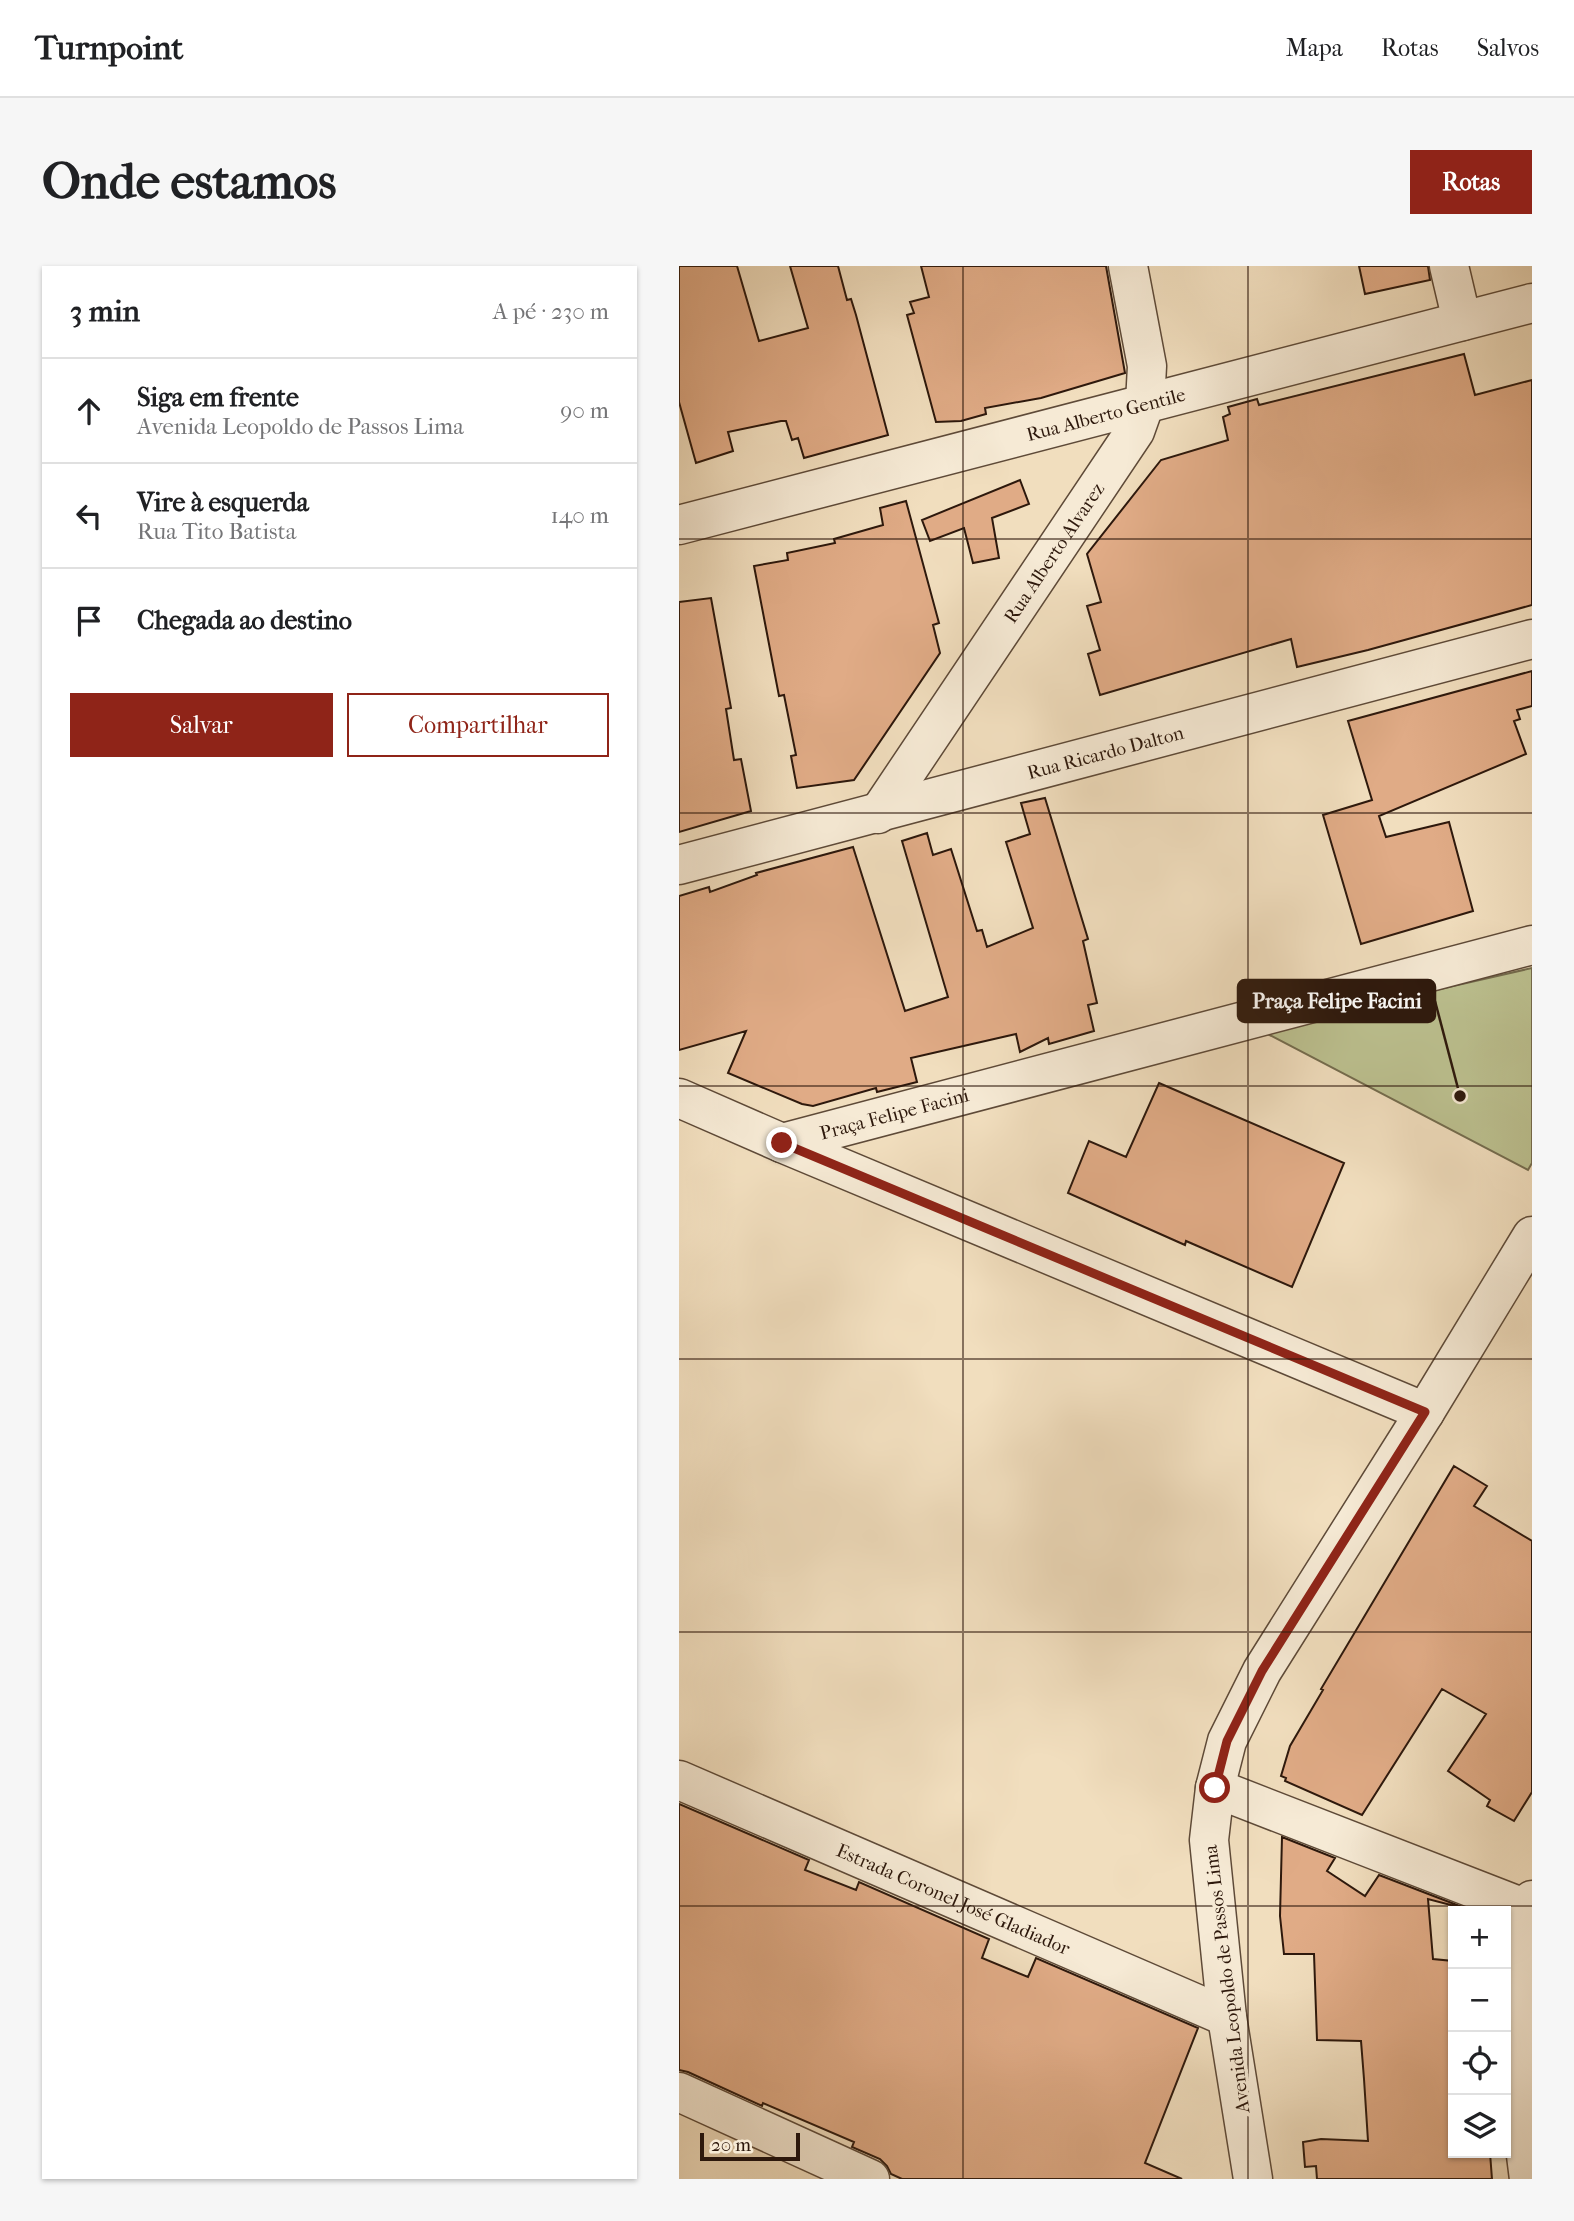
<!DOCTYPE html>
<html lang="pt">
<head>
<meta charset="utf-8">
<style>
  :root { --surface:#fff; --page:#f6f6f6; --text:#202124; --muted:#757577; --line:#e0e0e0; --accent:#8f2418 }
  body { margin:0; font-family:"IM FELL French Canon",serif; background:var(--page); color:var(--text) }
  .controls { position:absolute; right:21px; bottom:21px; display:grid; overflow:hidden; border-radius:0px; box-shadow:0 2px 5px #0004 }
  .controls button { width:63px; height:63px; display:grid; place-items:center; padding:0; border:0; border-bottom:2px solid var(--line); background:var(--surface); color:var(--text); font:35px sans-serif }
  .scale { position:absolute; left:21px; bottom:18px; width:100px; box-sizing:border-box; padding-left:7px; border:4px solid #2d180c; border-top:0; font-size:19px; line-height:24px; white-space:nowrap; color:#2d180c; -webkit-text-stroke:5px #f6ead5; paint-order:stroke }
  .stop { position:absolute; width:21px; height:21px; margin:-16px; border:5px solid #8f2418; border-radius:50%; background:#fff }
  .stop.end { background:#8f2418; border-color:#fff; box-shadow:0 2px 7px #0008 }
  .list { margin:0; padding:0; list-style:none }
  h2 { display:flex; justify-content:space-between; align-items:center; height:91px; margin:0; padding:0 28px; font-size:30px }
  h2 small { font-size:23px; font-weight:400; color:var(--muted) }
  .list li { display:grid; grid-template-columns:46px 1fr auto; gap:21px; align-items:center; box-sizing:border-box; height:105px; padding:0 28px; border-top:2px solid var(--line) }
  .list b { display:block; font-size:26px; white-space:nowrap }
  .list p { margin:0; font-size:23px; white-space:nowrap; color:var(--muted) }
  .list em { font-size:23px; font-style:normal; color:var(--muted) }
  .actions { display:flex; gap:14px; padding:21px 28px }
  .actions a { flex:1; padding:16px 0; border:2px solid var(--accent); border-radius:0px; text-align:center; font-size:24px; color:var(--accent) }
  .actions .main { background:var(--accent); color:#fff }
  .icon { flex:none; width:38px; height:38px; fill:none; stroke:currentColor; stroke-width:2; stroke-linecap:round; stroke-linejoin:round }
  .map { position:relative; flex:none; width:853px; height:1913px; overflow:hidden; border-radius:0px }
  header { display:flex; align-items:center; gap:42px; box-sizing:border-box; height:98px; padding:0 35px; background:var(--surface); border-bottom:2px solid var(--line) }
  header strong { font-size:33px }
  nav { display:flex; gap:38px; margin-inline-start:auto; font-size:24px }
  .intro { display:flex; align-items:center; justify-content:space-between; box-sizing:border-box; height:168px; padding:0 42px }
  h1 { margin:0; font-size:49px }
  .button { padding:18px 32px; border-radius:0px; background:var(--accent); color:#fff; font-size:24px; font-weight:700 }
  main { display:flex; gap:42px; padding:0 42px }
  aside { flex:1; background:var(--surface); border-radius:0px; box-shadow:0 2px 5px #0004 }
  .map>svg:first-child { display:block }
  .green { fill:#bcc190; stroke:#746c4e; stroke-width:2 }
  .building { fill:#e0ab86; stroke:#2d180c; stroke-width:2 }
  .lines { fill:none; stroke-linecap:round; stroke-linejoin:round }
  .minor-casing { stroke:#5e4a38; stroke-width:41 }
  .minor { stroke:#f6ead5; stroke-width:38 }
  .route { stroke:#8f2418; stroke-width:9 }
  .grid { fill:none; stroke:#2d180c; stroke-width:2; stroke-opacity:0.55 }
  .labels { text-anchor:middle; stroke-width:7; stroke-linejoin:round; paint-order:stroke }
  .street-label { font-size:19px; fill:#2d180c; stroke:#f6ead5 }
  .leader { fill:none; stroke:#2d180c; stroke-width:2.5 }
  .callout-dot { fill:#2d180c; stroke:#f6ead5; stroke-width:2.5 }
  .callout { fill:#2d180c; stroke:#2d180c; stroke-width:2.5 }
  .callout-label { font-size:21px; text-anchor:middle; font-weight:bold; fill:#fff }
</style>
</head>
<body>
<header>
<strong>Turnpoint</strong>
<nav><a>Mapa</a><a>Rotas</a><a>Salvos</a></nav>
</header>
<div class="intro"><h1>Onde estamos</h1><a class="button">Rotas</a></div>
<main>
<aside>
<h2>3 min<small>A pé · 230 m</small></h2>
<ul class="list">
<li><svg class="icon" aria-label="ahead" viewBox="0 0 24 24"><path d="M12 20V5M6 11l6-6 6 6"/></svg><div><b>Siga em frente</b><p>Avenida Leopoldo de Passos Lima</p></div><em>90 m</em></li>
<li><svg class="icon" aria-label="left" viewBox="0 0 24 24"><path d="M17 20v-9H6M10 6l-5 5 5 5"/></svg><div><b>Vire à esquerda</b><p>Rua Tito Batista</p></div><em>140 m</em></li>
<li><svg class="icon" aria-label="arrive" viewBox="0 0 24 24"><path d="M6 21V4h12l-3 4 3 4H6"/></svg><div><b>Chegada ao destino</b></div></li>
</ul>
<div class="actions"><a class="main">Salvar</a><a>Compartilhar</a></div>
</aside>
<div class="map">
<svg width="853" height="1913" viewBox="0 0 853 1913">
  <rect width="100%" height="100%" fill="#f1debe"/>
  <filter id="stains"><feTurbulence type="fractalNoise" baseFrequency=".00286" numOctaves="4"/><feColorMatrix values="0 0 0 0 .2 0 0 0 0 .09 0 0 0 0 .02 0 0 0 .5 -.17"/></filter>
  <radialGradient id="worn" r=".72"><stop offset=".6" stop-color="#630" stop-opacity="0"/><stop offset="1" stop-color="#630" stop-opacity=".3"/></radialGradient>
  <path class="green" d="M853,702V897L849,904L581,764Z"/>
  <path class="building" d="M0,0H58L80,75L129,62L111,0H159L168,34L172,33L177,49L209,169L125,192L119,172L113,174L107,155H102L49,166L54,185L17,197L0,136Z
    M242,0H427L446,107L362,132L306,142L307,148L282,155L257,156L228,49L235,47L231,36L250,31Z
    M680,0H749L751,14L686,28Z
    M785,88L796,129L853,114V339L689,384L618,401L612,373L421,429L409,388L421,384L408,340L422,336L408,288L482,194L549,174L544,151L551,148L549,141L578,133L580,139Z
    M341,214L350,238L313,252L320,292L294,297L285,262L251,275L243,254Z
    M227,235L260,357L254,359L261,387L175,514L118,522L112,490L117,489L105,429L100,430L75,300L109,294L108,287L156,277L155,273L204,259L201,242Z
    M32,332L52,442L47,443L55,494L62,493L72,545L0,566V336Z
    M853,405V440L838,444L841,453L835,455L847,488L700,550L707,571L770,556L794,645L682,678L644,549L693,534L669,455Z
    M366,532L409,673L404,675L418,737L409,739L415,765L370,778L369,772L341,786L337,768L232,792L238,816L198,826L197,822L134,840L123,838L49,807L67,765L0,784V630L30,621L31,626L78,609L77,607L174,581L226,745L269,731L223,575L248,567L254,589L272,583L298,665L303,664L308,681L354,662L327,576L351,568L342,537Z
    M480,817L665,897L613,1021L507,975L506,979L389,927L410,875L447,891Z
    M775,1200L808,1220L795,1240L853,1275V1526L835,1555L808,1540L811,1534L769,1505L807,1448L763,1423L683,1549L606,1515L607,1512L602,1510L611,1480L644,1424L642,1423Z
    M0,1538L130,1594L126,1604L177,1624L180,1616L310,1673L303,1692L349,1711L357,1692L519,1762L466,1897L503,1913H223L212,1908L208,1900L201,1893L173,1881L175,1876L84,1837L83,1840L9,1806L0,1804Z
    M603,1571L656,1592L648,1605L686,1630L700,1609L791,1644L749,1633L754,1693L774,1695V1887H811L813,1913H638L637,1900L626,1901L624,1876L642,1873L689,1875L685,1813L682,1775L638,1774L635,1688H605L601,1650Z"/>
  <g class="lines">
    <g class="minor-casing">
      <g id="minor">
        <path d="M770,0L783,55"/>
        <path id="s1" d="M0,259L853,37"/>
        <path id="s2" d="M199,548L456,165L466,137L468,100L449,0"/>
        <path id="s3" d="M0,599L853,373"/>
        <path d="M0,832L103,877L746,1146"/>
        <path id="s4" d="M103,877L853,679"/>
        <path id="s5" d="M0,1514L548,1751"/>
        <path d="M536,1522L850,1644"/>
        <path d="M0,1826L191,1913"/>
        <path d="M574,1913L548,1751L530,1574L536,1522L548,1475L583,1405L746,1146L853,970"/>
        <path d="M850,1913C838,1821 828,1724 853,1634"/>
      </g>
    </g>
    <use href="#minor" class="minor"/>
  </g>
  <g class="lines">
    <path class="route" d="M103,877L746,1146L583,1405L548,1475L536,1522"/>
  </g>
  <path class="grid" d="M284,0V1913M569,0V1913M0,273H853M0,547H853M0,820H853M0,1093H853M0,1366H853M0,1640H853"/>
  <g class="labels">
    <g class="street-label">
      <text dy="7" stroke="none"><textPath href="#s1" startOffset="441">Rua Alberto Gentile</textPath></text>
      <text dy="7" stroke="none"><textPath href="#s2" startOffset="315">Rua Alberto Alvarez</textPath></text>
      <text dy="7" stroke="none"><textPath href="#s3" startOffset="441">Rua Ricardo Dalton</textPath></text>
      <text dy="7" stroke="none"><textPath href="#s4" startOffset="116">Praça Felipe Facini</textPath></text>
      <text dy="7" stroke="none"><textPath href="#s5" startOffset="299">Estrada Coronel José Gladiador</textPath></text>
      <text transform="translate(547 1713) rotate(-97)" y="7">Avenida Leopoldo de Passos Lima</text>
    </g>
  </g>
  <path class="leader" d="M781 830L756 735"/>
  <circle class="callout-dot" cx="781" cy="830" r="7"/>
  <rect class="callout" x="559" y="714" width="197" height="42" rx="7"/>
  <g class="callout-label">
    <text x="658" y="742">Praça Felipe Facini</text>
  </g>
  <rect width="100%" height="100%" filter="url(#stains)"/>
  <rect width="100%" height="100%" fill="url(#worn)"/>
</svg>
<div class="controls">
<button>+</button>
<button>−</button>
<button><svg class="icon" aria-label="locate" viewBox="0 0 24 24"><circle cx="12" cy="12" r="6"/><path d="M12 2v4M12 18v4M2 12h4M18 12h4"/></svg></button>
<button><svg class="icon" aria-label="layers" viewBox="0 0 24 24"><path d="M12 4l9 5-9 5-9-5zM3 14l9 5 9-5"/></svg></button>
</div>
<div class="scale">20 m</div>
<div class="stop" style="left:536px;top:1522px"></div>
<div class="stop end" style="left:103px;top:877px"></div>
</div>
</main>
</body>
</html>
